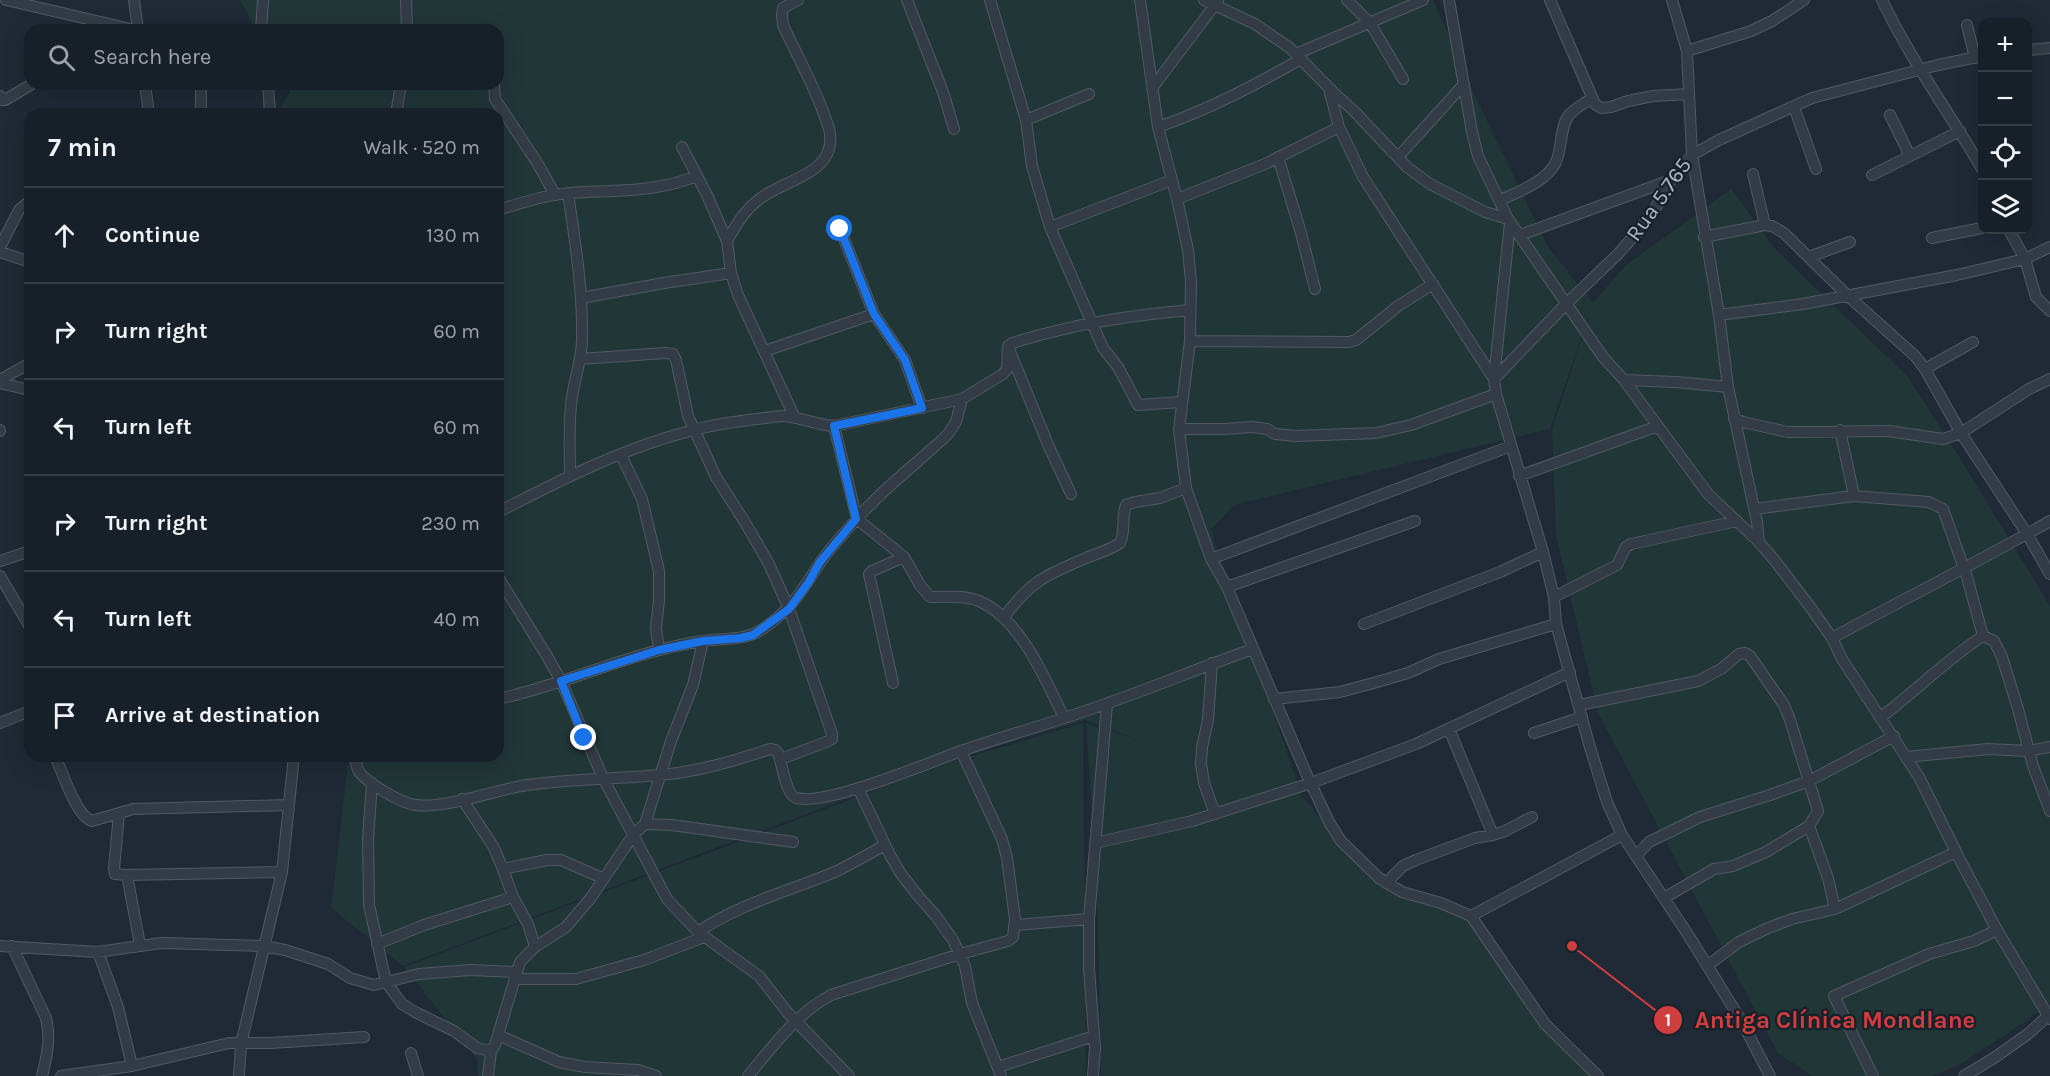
<!DOCTYPE html>
<html lang="en">
<head>
<meta charset="utf-8">
<style>
  :root { --surface:#172028; --page:#202830; --text:#f1f3f6; --muted:#9ea3a8; --line:#363e45 }
  body { margin:0; font-family:Karla,sans-serif; background:var(--page); color:var(--text) }
  .controls { position:absolute; right:18px; top:18px; display:grid; overflow:hidden; border-radius:12px; box-shadow:0 6px 24px #0002 }
  .controls button { width:54px; height:54px; display:grid; place-items:center; padding:0; border:0; border-bottom:2px solid var(--line); background:var(--surface); color:var(--text); font:30px sans-serif }
  .stop { position:absolute; width:18px; height:18px; margin:-14px; border:4px solid #1a73e8; border-radius:50%; background:#fff }
  .stop.end { background:#1a73e8; border-color:#fff; box-shadow:0 2px 6px #0008 }
  .list { margin:0; padding:0; list-style:none }
  h2 { display:flex; justify-content:space-between; align-items:center; height:78px; margin:0; padding:0 24px; font-size:26px }
  h2 small { font-size:20px; font-weight:400; color:var(--muted) }
  .list li { display:grid; grid-template-columns:39px 1fr auto; gap:18px; align-items:center; box-sizing:border-box; height:96px; padding:0 24px; border-top:2px solid var(--line) }
  .list b { display:block; font-size:22px; white-space:nowrap }
  .list em { font-size:20px; font-style:normal; color:var(--muted) }
  .icon { flex:none; width:33px; height:33px; fill:none; stroke:currentColor; stroke-width:2; stroke-linecap:round; stroke-linejoin:round }
  .map { position:relative; flex:none; width:2050px; height:1076px; overflow:hidden }
  .search { position:absolute; background:var(--surface); box-shadow:0 6px 24px #0002; left:24px; top:24px; width:480px; height:66px; display:flex; align-items:center; gap:15px; box-sizing:border-box; padding:0 21px; border-radius:18px; color:var(--muted); font-size:22px }
  .panel { position:absolute; background:var(--surface); box-shadow:0 6px 24px #0002; left:24px; top:108px; width:480px; height:654px; border-radius:18px }
  .map>svg:first-child { display:block }
  .green { fill:#213637 }
  .lines { fill:none; stroke-linecap:round; stroke-linejoin:round }
  .minor-casing { stroke:#505a64; stroke-width:12 }
  .minor { stroke:#333c46; stroke-width:10 }
  .route { stroke:#1a73e8; stroke-width:8 }
  .labels { text-anchor:middle; stroke-width:4.5; stroke-linejoin:round; paint-order:stroke }
  .street-label { font-size:22px; fill:#adb7c3; stroke:#18212a }
  .leader { fill:none; stroke:#d03d3f; stroke-width:2 }
  .callout-dot { fill:#d03d3f; stroke:#18212a; stroke-width:2 }
  .mark-label { font-size:18px; text-anchor:middle; font-weight:bold; fill:#fff }
  .callout-label { font-size:24px; text-anchor:middle; font-weight:bold; fill:#d03d3f; stroke:#18212a; stroke-width:4.5; stroke-linejoin:round; paint-order:stroke }
</style>
</head>
<body>
<div class="map">
<svg width="2050" height="1076" viewBox="0 0 2050 1076">
  <rect width="100%" height="100%" fill="#1f2a36"/>
  <path class="green" d="M240,0H1433L1477,100L1548,247L1593,303L1625,266L1731,189L1776,250L1908,377L1960,458L2050,606V1002L2025,1022L1961,1064L1932,1076H1812L1778,1053L1598,713L1556,535L1552,430L1592,306L1550,429L1234,505L1211,530L1302,796L1368,875L1402,898L1419,899L1470,920L1538,1025L1594,1076H1101L1097,886L1086,723L1146,743L1085,720L944,762L403,966L331,908L349,756H498V114H275L290,92L286,84H498V30H256Z
    M1083,723L1086,1076H478L477,1059L404,967L945,764Z"/>
  <g class="lines">
    <g class="minor-casing">
      <path id="minor" d="M6,0L135,30
        M134,0L138,30
        M406,0L407,30
        M907,0L943,92L954,129
        M990,0L1026,120L1032,166L1050,227L1103,348L1118,367L1138,405L1181,402
        M1140,0L1158,127L1177,199L1188,250L1191,281L1190,341L1179,429L1186,488L1211,559L1227,587L1306,773L1329,822L1341,841L1379,878L1402,892L1441,903L1471,916L1545,1024L1598,1076
        M1204,0L1255,24L1290,48L1334,93L1353,110L1407,167L1430,184L1485,212L1508,219
        M1347,0L1370,23L1403,79
        M1449,0L1472,132L1478,156L1508,219L1603,357L1624,380L1708,494L1759,542L1776,562L1811,608L1832,638L1842,659L1919,777L1960,860L1997,930L2050,1019
        M1550,0L1595,104L1601,108L1611,107L1628,101L1653,96L1689,94
        M1882,0C1910,59 1949,112 1982,169
        M1967,25L1975,58
        M261,30L263,0
        M2028,50L2050,48
        M1687,51L1751,31L1772,21L1804,0
        M1296,54L1423,0
        M145,84L149,114
        M201,84V114
        M268,84L270,114
        M494,84L495,99L538,164L555,195
        M1153,87L1218,1
        M1329,89L1339,127L1363,177L1494,379
        M0,96L2,100H5L32,84
        M1794,107L1816,169
        M396,114L401,84
        M1890,115L1910,156
        M1026,120L1089,94
        M1158,127C1208,110 1255,85 1301,59
        M682,147L707,195L727,241L731,273L738,295L794,416
        M1278,157L1301,233L1315,289
        M1398,157L1464,84
        M1753,174L1765,225
        M1872,175L1960,131
        M568,193C575,241 583,290 582,339C582,359 575,377 572,397C568,423 570,449 570,475
        M1177,199L1265,164L1339,127
        M1501,200C1519,191 1544,183 1555,164C1563,149 1559,128 1569,115C1575,108 1585,103 1592,98
        M498,210C521,203 545,195 570,193C616,190 653,193 697,176
        M1510,222L1494,379L1496,394L1543,552L1554,597L1556,624L1589,744L1607,802L1622,835L1687,933L1742,1022L1770,1076
        M1050,227L1172,180
        M840,229L874,314L905,360L922,408
        M2009,230L2025,259L2036,297L2050,311
        M1520,235L1671,180
        M1704,237L1765,225L1772,226L1784,233L1847,295L1915,356L1925,369L1961,433L2027,534L2050,574
        M1932,238L1982,228
        M727,241C736,225 745,209 761,198C786,179 834,174 830,135C830,129 827,123 825,117C814,85 797,56 783,25L782,15L783,8L798,0
        M0,247L19,210L30,201
        M0,252L30,262
        M1809,257L1850,242
        M581,298L664,283L731,273
        M1719,315L1803,304L1957,275L2025,259L2050,247
        M1190,341L1349,342L1356,340L1398,306L1433,284
        M1009,349L1049,447L1071,494
        M765,351L874,314
        M580,359L665,353L673,354L676,360L688,416L716,477L746,524L769,564L789,609L832,734V739L826,742L781,759
        M1925,369L1973,342
        M1494,379L1566,304L1618,254L1639,230L1656,207L1671,180L1692,155L1687,51L1672,0
        M0,380L30,363
        M1624,380L1676,382L1728,387
        M0,383L30,390
        M1734,418L1743,422L1787,432L1889,431L1943,439L1961,433L2029,389L2050,379
        M834,426L857,519L904,557L920,585L930,597C944,597 963,595 976,600C1019,615 1046,680 1064,718
        M1179,429H1225L1252,427L1267,429L1275,434L1296,436L1376,433L1411,425L1496,394
        M0,430V431
        M1840,430L1854,496
        M621,455L642,499L659,571V601L656,628L659,650
        M1519,476L1658,426
        M1754,509L1854,496L1929,502L1943,509L1967,577L1983,636L1994,641L2002,657L2018,709L2033,766L2050,811
        M498,512C561,480 625,447 694,430C722,422 752,420 781,416C799,416 815,425 834,426L962,399
        M1759,542L1757,522L1728,387L1719,315L1692,155L1719,140L1812,98L1938,65L1982,56
        M1211,559L1511,446
        M0,561L30,551
        M0,576L30,627
        M498,577L547,656L561,681L603,778L667,899L698,932L759,976L788,1013L849,1076
        M1227,587L1415,521
        M1554,597L1617,565L1626,547L1631,544L1737,521
        M1004,617C1031,581 1046,575 1086,558C1098,553 1110,550 1120,543C1126,532 1121,517 1126,505L1135,502L1160,498L1186,488
        M1364,624L1500,572L1543,552
        M1832,638C1904,599 1978,562 2050,521
        M1212,663L1208,720L1202,747L1201,764L1204,783L1215,814
        M893,683L869,574L872,571L904,557
        M498,699C568,684 633,651 703,641C725,638 746,641 764,628C792,609 802,590 820,563C830,548 843,534 855,521C882,489 918,463 948,434L956,422L962,399L1003,374L1007,369L1008,346L1012,343C1074,324 1125,316 1190,310
        M1274,699L1340,692L1377,682L1408,673L1439,659L1556,624
        M1579,705L1698,681L1721,669L1739,654L1745,653L1750,656L1784,705L1790,720L1818,811L1809,826L1828,878L1835,909
        M1881,717C1916,691 1947,659 1983,636
        M0,723L30,711
        M1449,729L1493,835
        M1534,733L1582,717
        M55,756C62,771 76,816 92,821L133,809L288,805
        M356,756C356,762 356,768 360,773C369,784 401,803 415,805C446,809 494,790 527,785C571,779 615,779 659,775C697,772 734,761 770,749L775,750L778,753C782,764 786,795 796,798C826,806 928,763 961,751C1010,734 1060,721 1108,703C1157,686 1204,666 1253,649
        M1906,757L1988,749L2028,751L2050,747
        M372,783L368,839L369,905L386,982L402,1004L415,1012L454,1031L477,1048L491,1051
        M858,788L890,855L901,874L919,897L936,916L953,940L965,966L972,1003L1001,1076
        M462,799L493,846L503,869L513,897L528,924L535,947
        M119,813L114,869L115,874L127,875L282,872
        M645,824L672,825L793,842
        M1095,843L1192,821L1311,783L1416,744L1570,672
        M1636,856L1649,842L1700,817L1767,796L1809,781L1894,736
        M503,869L547,860H561L602,878
        M127,875L140,945
        M1386,883L1403,866L1416,860L1475,838L1493,835L1505,831L1532,817
        M1664,898L1714,869L1733,866L1766,852L1809,826
        M1471,916L1622,835
        M1015,925L1089,919
        M698,932C741,903 790,891 837,871C853,863 869,854 885,845
        M377,944L424,925L513,897
        M0,946L98,952L161,943L263,946L285,950L328,964L350,978L374,985L419,974L470,970L516,972
        M12,946L46,1018C51,1038 47,1056 42,1076
        M98,952L118,1007L132,1066
        M1707,966L1739,942L1768,928L1792,919L1835,909L1956,852
        M515,979H576L644,960L704,937
        M498,1035L559,1062L585,1067L638,1070L656,1076
        M411,1053L418,1076
        M998,1067L1094,1036
        M61,1076L132,1066L229,1043H271L364,1037
        M239,1076L241,1044L282,872L294,756
        M488,1076L491,1051L495,1045L520,962L535,947L566,927L590,899L634,834L645,824L671,741L693,685L703,641
        M748,1076C772,1047 797,1013 831,995L960,954L1008,941L1013,937L1015,919L1007,858L1002,839L961,751
        M1093,1076L1095,1048L1089,968V919L1107,704
        M1873,1076L1834,996L1929,954L1974,941L1997,930
        M1964,1076L1994,1058L2028,1034L2050,1014"/>
    </g>
    <use href="#minor" class="minor"/>
  </g>
  <g class="lines">
    <path class="route" d="M584,738L561,681L659,650L703,641L741,638L753,635L789,609L808,583L820,562L856,519L834,426L922,408L905,360L874,314L840,229"/>
  </g>
  <g class="labels">
    <g class="street-label">
      <text transform="translate(1658 199) rotate(-55)" y="8">Rua 5.765</text>
    </g>
  </g>
  <path class="leader" d="M1572 946L1668 1020"/>
  <g class="callout-dot">
    <circle cx="1572" cy="946" r="6"/>
    <circle cx="1668" cy="1020" r="15"/>
  </g>
  <g class="mark-label">
    <text x="1668" y="1026">1</text>
  </g>
  <g class="callout-label">
    <text x="1835" y="1028">Antiga Clínica Mondlane</text>
  </g>
</svg>
<div class="controls">
<button>+</button>
<button>−</button>
<button><svg class="icon" aria-label="locate" viewBox="0 0 24 24"><circle cx="12" cy="12" r="6"/><path d="M12 2v4M12 18v4M2 12h4M18 12h4"/></svg></button>
<button><svg class="icon" aria-label="layers" viewBox="0 0 24 24"><path d="M12 4l9 5-9 5-9-5zM3 14l9 5 9-5"/></svg></button>
</div>
<div class="stop" style="left:840px;top:229px"></div>
<div class="stop end" style="left:584px;top:738px"></div>
<div class="search"><svg class="icon" aria-label="search" viewBox="0 0 24 24"><circle cx="10" cy="10" r="6"/><path d="M15 15l6 6"/></svg>Search here</div>
<section class="panel">
<h2>7 min<small>Walk · 520 m</small></h2>
<ul class="list">
<li><svg class="icon" aria-label="ahead" viewBox="0 0 24 24"><path d="M12 20V5M6 11l6-6 6 6"/></svg><div><b>Continue</b></div><em>130 m</em></li>
<li><svg class="icon" aria-label="right" viewBox="0 0 24 24"><path d="M7 20v-9h11M14 6l5 5-5 5"/></svg><div><b>Turn right</b></div><em>60 m</em></li>
<li><svg class="icon" aria-label="left" viewBox="0 0 24 24"><path d="M17 20v-9H6M10 6l-5 5 5 5"/></svg><div><b>Turn left</b></div><em>60 m</em></li>
<li><svg class="icon" aria-label="right" viewBox="0 0 24 24"><path d="M7 20v-9h11M14 6l5 5-5 5"/></svg><div><b>Turn right</b></div><em>230 m</em></li>
<li><svg class="icon" aria-label="left" viewBox="0 0 24 24"><path d="M17 20v-9H6M10 6l-5 5 5 5"/></svg><div><b>Turn left</b></div><em>40 m</em></li>
<li><svg class="icon" aria-label="arrive" viewBox="0 0 24 24"><path d="M6 21V4h12l-3 4 3 4H6"/></svg><div><b>Arrive at destination</b></div></li>
</ul>
</section>
</div>
</body>
</html>
